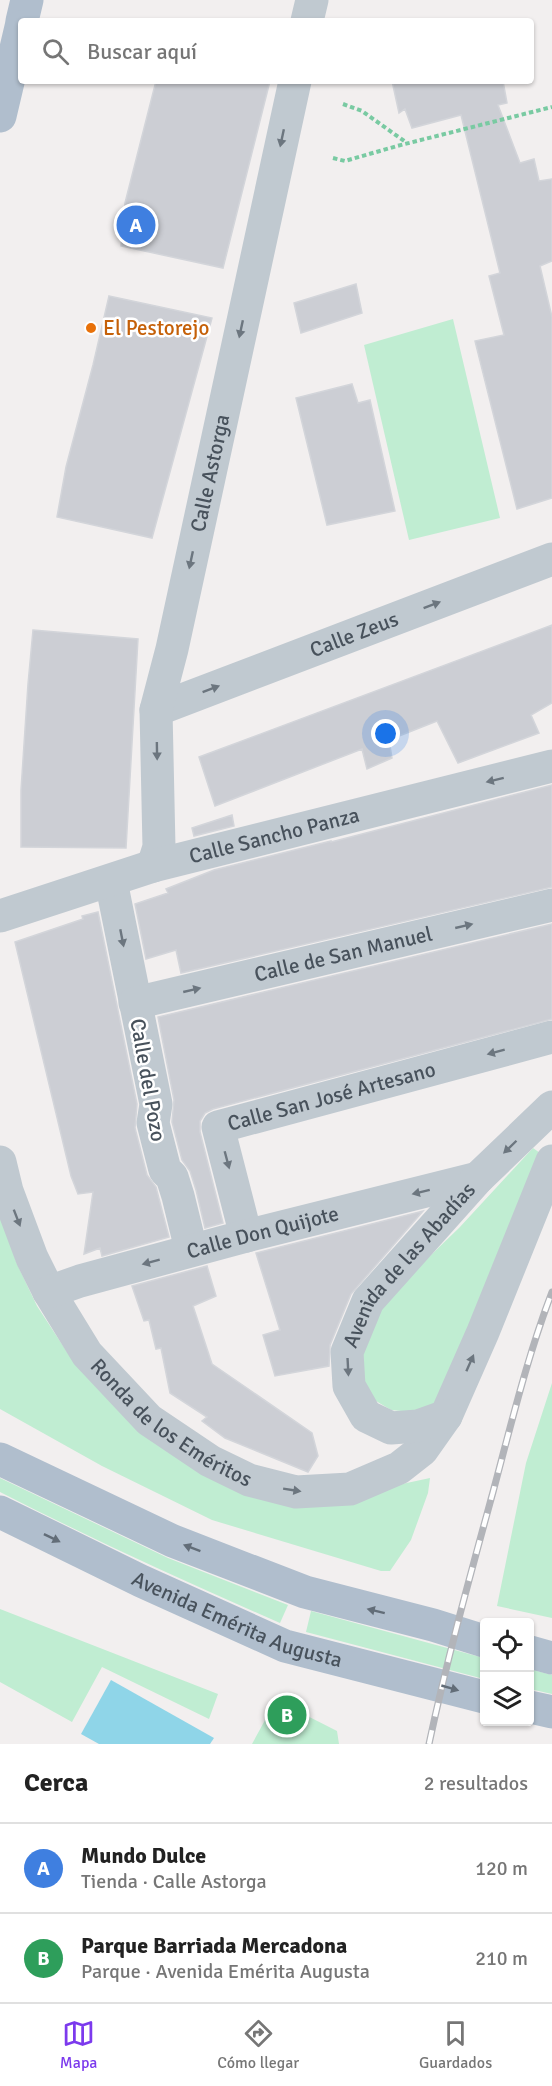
<!DOCTYPE html>
<html lang="es">
<head>
<meta charset="utf-8">
<style>
  :root { --surface:#fff; --page:#f2f2f2; --text:#222; --muted:#767676; --line:#e0e0e0; --accent:#7c3aed }
  body { margin:0; font-family:Signika,sans-serif; background:var(--page); color:var(--text) }
  .controls { position:absolute; right:18px; bottom:18px; display:grid; overflow:hidden; border-radius:6px; box-shadow:0 2px 4px #0004 }
  .controls button { width:54px; height:54px; display:grid; place-items:center; padding:0; border:0; border-bottom:2px solid var(--line); background:var(--surface); color:var(--text); font:30px sans-serif }
  .you { position:absolute; left:386px; top:734px; width:21px; height:21px; margin:-15px; border:4px solid #fff; border-radius:50%; background:#1a73e8; box-shadow:0 0 0 9px #1a73e833 }
  .badge { display:grid; place-items:center; width:39px; height:39px; border-radius:50%; background:var(--accent); color:#fff; font-size:20px; font-weight:700 }
  .pin { position:absolute; translate:-50% -50%; border:3px solid #fff; box-shadow:0 2px 6px #0006 }
  .list { margin:0; padding:0; list-style:none }
  h2 { display:flex; justify-content:space-between; align-items:center; height:78px; margin:0; padding:0 24px; font-size:26px }
  h2 small { font-size:20px; font-weight:400; color:var(--muted) }
  .list li { display:grid; grid-template-columns:39px 1fr auto; gap:18px; align-items:center; box-sizing:border-box; height:90px; padding:0 24px; border-top:2px solid var(--line) }
  .list b { display:block; font-size:22px; white-space:nowrap }
  .list p { margin:0; font-size:20px; white-space:nowrap; color:var(--muted) }
  .list em { font-size:20px; font-style:normal; color:var(--muted) }
  .icon { flex:none; width:33px; height:33px; fill:none; stroke:currentColor; stroke-width:2; stroke-linecap:round; stroke-linejoin:round }
  .map { position:relative; flex:none; width:552px; height:1744px; overflow:hidden }
  .search { position:absolute; background:var(--surface); box-shadow:0 2px 4px #0004; left:18px; right:18px; top:18px; height:66px; display:flex; align-items:center; gap:15px; box-sizing:border-box; padding:0 21px; border-radius:6px; color:var(--muted); font-size:22px }
  .sheet { height:258px; background:var(--surface) }
  nav { display:flex; justify-content:space-around; align-items:center; box-sizing:border-box; height:84px; border-top:2px solid var(--line); background:var(--surface); font-size:16px; color:var(--muted) }
  nav a { display:grid; justify-items:center; gap:3px }
  nav .on { color:var(--accent) }
  .map>svg:first-child { display:block }
  .green { fill:#c0edd2 }
  .water { fill:#8fd5e8 }
  .building { fill:#ccced4; stroke:#d3d5da; stroke-width:1.5 }
  .lines { fill:none; stroke-linecap:round; stroke-linejoin:round }
  .path { stroke:#79caa2; stroke-width:4; stroke-dasharray:4.5 3; stroke-linecap:butt }
  .minor { stroke:#c0c9d0; stroke-width:33 }
  .major { stroke:#b0becd; stroke-width:33 }
  .rail-casing { stroke:#b2b4b9; stroke-width:7 }
  .rail { stroke:#fff; stroke-width:4.5; stroke-dasharray:14; stroke-linecap:butt }
  .oneway { fill:#6c767f }
  .oneway2 { fill:#626d78 }
  .food-dot { fill:#e8710a; stroke:#fff; stroke-width:2 }
  .labels { text-anchor:middle; stroke-width:5; stroke-linejoin:round; paint-order:stroke }
  .food-label { font-size:21px; fill:#c56008; stroke:#fff; text-anchor:start }
  .street-label { font-size:21px; fill:#48525c; stroke:#fff }
</style>
</head>
<body>
<div class="map">
<svg width="552" height="1744" viewBox="0 0 552 1744">
  <rect width="100%" height="100%" fill="#f2efef"/>
  <path class="green" d="M453,319L500,518L409,540L364,345Z
    M533,1148L540,1153L446,1393L422,1413L391,1410L361,1392L356,1349L380,1304L459,1228Z
    M0,1215L17,1264L37,1306L69,1355L208,1473L402,1484L430,1478L428,1493L411,1540L390,1571H381L212,1520L102,1466L0,1409Z
    M552,1383V1618L497,1606L526,1463Z
    M0,1478L168,1558L288,1605L280,1623C186,1582 92,1539 0,1492Z
    M0,1609L218,1694L209,1719L102,1667L72,1722L0,1682Z
    M311,1611L484,1658V1679L306,1632Z
    M530,1669L552,1675V1694L530,1689Z
    M276,1700L337,1731L339,1744H252Z"/>
  <path class="water" d="M111,1680L214,1738L210,1744H99L81,1734Z"/>
  <path class="building" d="M156,81H270L223,268L121,246L125,203Z
    M392,81H503L507,103L498,105L520,163L534,159L539,181L552,179V261L540,266L552,317V498L517,509L475,341L504,335L489,276L500,273L461,115L412,128L405,109L399,113Z
    M356,284L362,313L301,333L294,303Z
    M109,296L212,318L152,538L57,517L66,467L93,365Z
    M352,384L358,403L370,400L395,511L327,525L296,398Z
    M552,625V703L531,715L539,733L458,763L437,721L389,740L392,758L367,769L362,749L215,806L199,757Z
    M33,630L138,639L126,848L21,847V790L28,684Z
    M552,785V887L181,973L176,950L146,959L135,904L168,893L166,889L214,870L331,841V842Z
    M232,815L234,826L194,836L192,828Z
    M98,912L137,1104L135,1128L147,1175L156,1187L169,1237L102,1256L100,1248L84,1254L93,1192L78,1194L71,1176L15,942L83,919L82,916Z
    M552,924V1019L213,1109L205,1113L200,1121V1132L223,1223L205,1228L196,1190L190,1171L182,1160L172,1122L174,1100L158,1017Z
    M423,1211L351,1294L330,1345L329,1366L275,1376L263,1335L280,1330L256,1253Z
    M207,1266L216,1296L193,1306L212,1364L312,1433L318,1456L308,1472L225,1438L202,1421L207,1417L170,1393L161,1348L156,1349L149,1320L144,1321L132,1286Z"/>
  <g class="lines">
    <path class="path" d="M343,104L362,111L407,143
      M333,158L345,161L397,146L552,107"/>
    <g class="minor">
      <path d="M307,21L312,0"/>
      <path id="s1" d="M156,710L552,559"/>
      <path id="s2" d="M153,866L159,847L156,710L172,649L295,81"/>
      <path d="M111,881L156,1104L153,1123L165,1170L172,1177L178,1196L189,1241"/>
      <path id="s3" d="M0,916L153,866L552,766"/>
      <path id="s4" d="M135,1003L552,905"/>
      <path id="s5" d="M0,1162L7,1191L32,1258L49,1292L87,1354L149,1420L210,1461L249,1480L296,1492L350,1489L399,1468L422,1450L446,1416L483,1332L552,1161"/>
      <path id="s6" d="M246,1236L218,1127L552,1037"/>
      <path id="s7" d="M49,1292L80,1281L246,1236L478,1178"/>
      <path id="s8" d="M446,1416L418,1426L391,1428L366,1416L349,1386L347,1352L368,1301L478,1178L552,1107"/>
    </g>
    <g class="major">
      <path d="M22,21L27,0"/>
      <path d="M0,116L21,27"/>
      <path d="M0,1459L173,1541L305,1592L433,1625L484,1641"/>
      <path id="s9" d="M0,1512L141,1581L285,1646L484,1697"/>
      <path d="M530,1652L552,1658"/>
      <path d="M530,1707L552,1712"/>
    </g>
    <g class="rail-casing">
      <path id="rail" d="M429,1744C447,1659 470,1576 493,1492C511,1425 527,1357 552,1292"/>
    </g>
    <use href="#rail" class="rail"/>
  </g>
  <defs><path id="oneway-solid" d="M-6-.8H1V-3.2L6.5 0L1 3.2V.8H-6Z" transform="scale(1.5)"/></defs>
  <g class="oneway">
    <use href="#oneway-solid" transform="translate(282 138) rotate(102)"/>
    <use href="#oneway-solid" transform="translate(241 329) rotate(102)"/>
    <use href="#oneway-solid" transform="translate(191 560) rotate(102)"/>
    <use href="#oneway-solid" transform="translate(432 605) rotate(-21)"/>
    <use href="#oneway-solid" transform="translate(211 689) rotate(-21)"/>
    <use href="#oneway-solid" transform="translate(157 751) rotate(89)"/>
    <use href="#oneway-solid" transform="translate(495 780) rotate(166)"/>
    <use href="#oneway-solid" transform="translate(464 926) rotate(-13)"/>
    <use href="#oneway-solid" transform="translate(122 938) rotate(79)"/>
    <use href="#oneway-solid" transform="translate(192 990) rotate(-13)"/>
    <use href="#oneway-solid" transform="translate(496 1052) rotate(165)"/>
    <use href="#oneway-solid" transform="translate(510 1147) rotate(136)"/>
    <use href="#oneway-solid" transform="translate(227 1160) rotate(75)"/>
    <use href="#oneway-solid" transform="translate(421 1192) rotate(166)"/>
    <use href="#oneway-solid" transform="translate(17 1218) rotate(69)"/>
    <use href="#oneway-solid" transform="translate(151 1262) rotate(165)"/>
    <use href="#oneway-solid" transform="translate(470 1363) rotate(-66)"/>
    <use href="#oneway-solid" transform="translate(348 1367) rotate(87)"/>
    <use href="#oneway-solid" transform="translate(292 1490) rotate(9)"/>
  </g>
  <g class="oneway2">
    <use href="#oneway-solid" transform="translate(52 1538) rotate(26)"/>
    <use href="#oneway-solid" transform="translate(192 1548) rotate(-159)"/>
    <use href="#oneway-solid" transform="translate(376 1611) rotate(-166)"/>
    <use href="#oneway-solid" transform="translate(450 1688) rotate(16)"/>
  </g>
  <circle class="food-dot" cx="91" cy="328" r="6"/>
  <g class="labels">
    <g class="food-label">
      <text x="103" y="335">El Pestorejo</text>
    </g>
    <g class="street-label">
      <text dy="7" stroke="none"><textPath href="#s2" startOffset="400">Calle Astorga</textPath></text>
      <text dy="7" stroke="none"><textPath href="#s1" startOffset="212">Calle Zeus</textPath></text>
      <text dy="7" stroke="none"><textPath href="#s3" startOffset="286">Calle Sancho Panza</textPath></text>
      <text dy="7" stroke="none"><textPath href="#s4" startOffset="214">Calle de San Manuel</textPath></text>
      <text transform="translate(148 1080) rotate(80)" y="7">Calle del Pozo</text>
      <text dy="7" stroke="none"><textPath href="#s6" startOffset="230">Calle San José Artesano</textPath></text>
      <text dy="7" stroke="none"><textPath href="#s7" startOffset="222">Calle Don Quijote</textPath></text>
      <text dy="7" stroke="none"><textPath href="#s8" startOffset="261">Avenida de las Abadías</textPath></text>
      <text dy="7" stroke="none"><textPath href="#s5" startOffset="322">Ronda de los Eméritos</textPath></text>
      <text dy="7" stroke="none"><textPath href="#s9" startOffset="261">Avenida Emérita Augusta</textPath></text>
    </g>
  </g>
</svg>
<div class="controls">
<button><svg class="icon" aria-label="locate" viewBox="0 0 24 24"><circle cx="12" cy="12" r="6"/><path d="M12 2v4M12 18v4M2 12h4M18 12h4"/></svg></button>
<button><svg class="icon" aria-label="layers" viewBox="0 0 24 24"><path d="M12 4l9 5-9 5-9-5zM3 14l9 5 9-5"/></svg></button>
</div>
<div class="you"></div>
<div class="pin badge" style="left:136px;top:225px;background:#3f7fe0">A</div>
<div class="pin badge" style="left:287px;top:1715px;background:#2e9e5b">B</div>
<div class="search"><svg class="icon" aria-label="search" viewBox="0 0 24 24"><circle cx="10" cy="10" r="6"/><path d="M15 15l6 6"/></svg>Buscar aquí</div>
</div>
<section class="sheet">
<h2>Cerca<small>2 resultados</small></h2>
<ul class="list">
<li><span class="badge" style="background:#3f7fe0">A</span><div><b>Mundo Dulce</b><p>Tienda · Calle Astorga</p></div><em>120 m</em></li>
<li><span class="badge" style="background:#2e9e5b">B</span><div><b>Parque Barriada Mercadona</b><p>Parque · Avenida Emérita Augusta</p></div><em>210 m</em></li>
</ul>
</section>
<nav>
<a class="on"><svg class="icon" aria-label="map" viewBox="0 0 24 24"><path d="M3 6l6-2 6 2 6-2v14l-6 2-6-2-6 2zM9 4v14M15 6v14"/></svg>Mapa</a>
<a><svg class="icon" aria-label="directions" viewBox="0 0 24 24"><path d="M12 3l9 9-9 9-9-9zM9 14v-3h6M13 9l2 2-2 2"/></svg>Cómo llegar</a>
<a><svg class="icon" aria-label="saved" viewBox="0 0 24 24"><path d="M7 4h10v16l-5-4-5 4z"/></svg>Guardados</a>
</nav>
</body>
</html>
